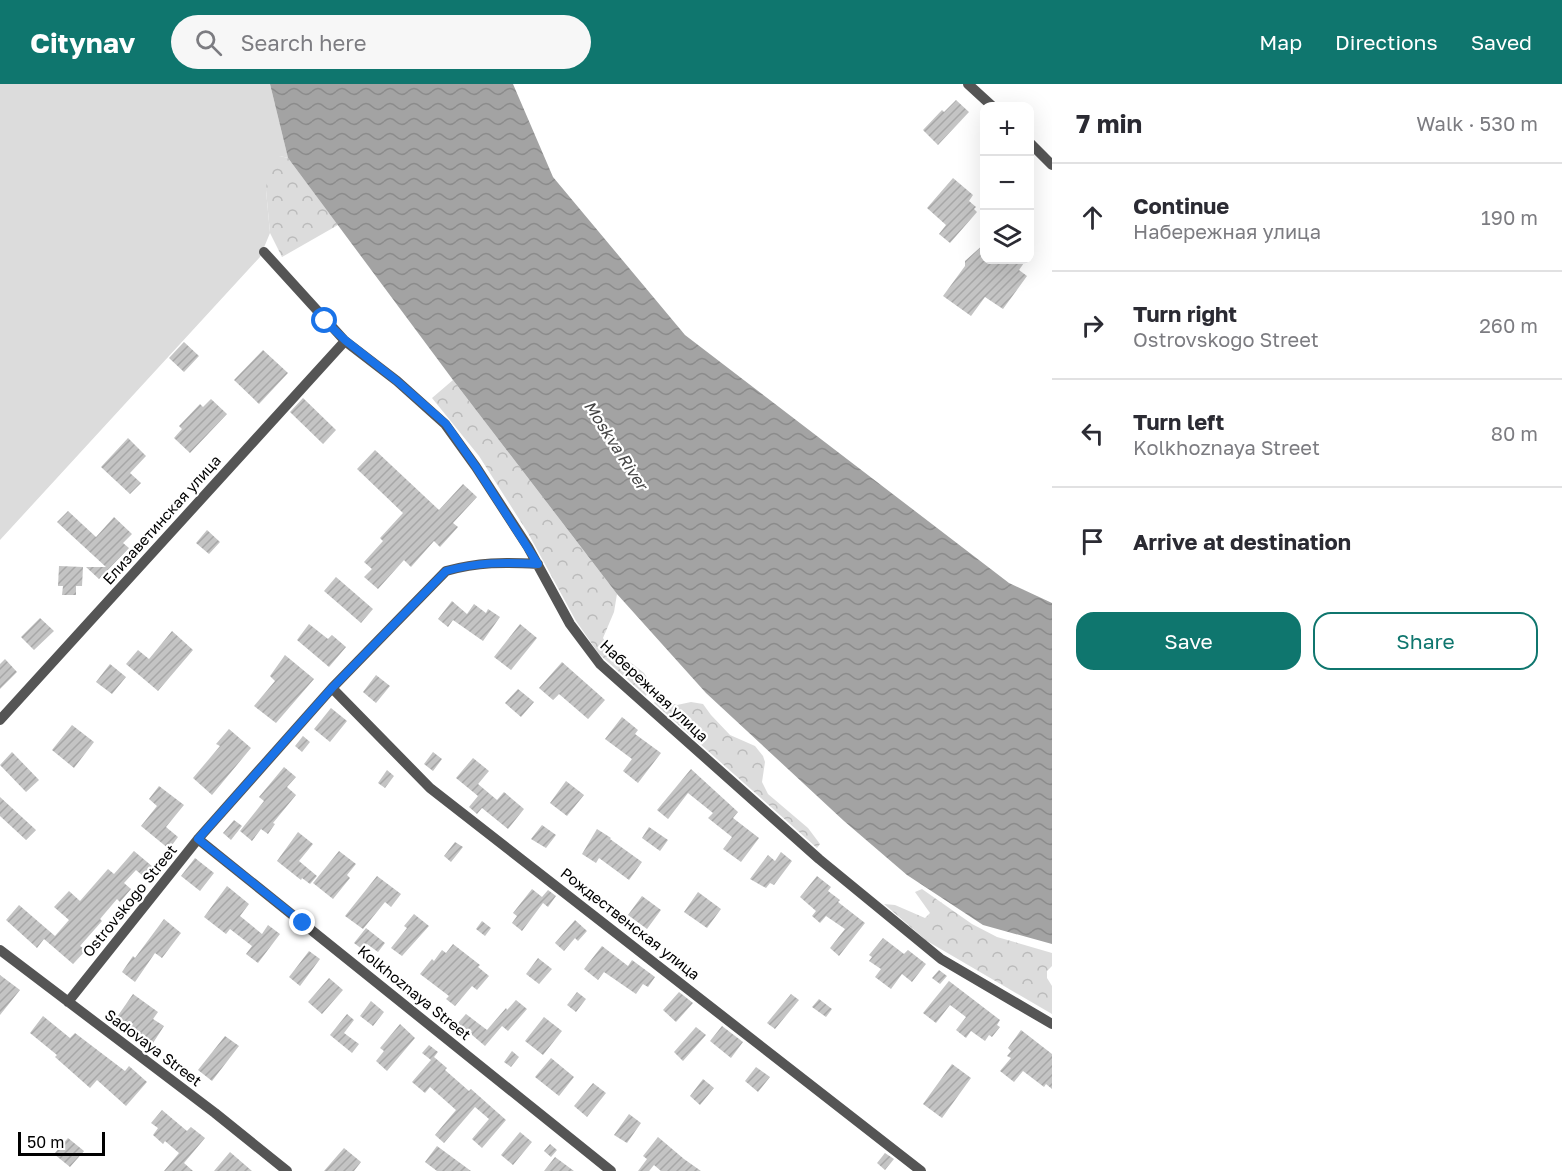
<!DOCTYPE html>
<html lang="en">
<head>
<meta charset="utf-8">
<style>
  :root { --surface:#fff; --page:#f7f7f7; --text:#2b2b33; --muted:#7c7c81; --line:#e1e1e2; --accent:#0f766e }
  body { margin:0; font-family:"Golos Text",sans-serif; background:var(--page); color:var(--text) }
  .controls { position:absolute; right:18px; top:18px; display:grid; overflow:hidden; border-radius:12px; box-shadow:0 6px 24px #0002 }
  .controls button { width:54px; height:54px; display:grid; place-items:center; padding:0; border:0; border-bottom:2px solid var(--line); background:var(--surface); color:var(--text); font:30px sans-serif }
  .scale { position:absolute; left:18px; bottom:15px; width:87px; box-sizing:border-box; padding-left:6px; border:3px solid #000; border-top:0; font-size:16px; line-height:21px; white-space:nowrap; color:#000; -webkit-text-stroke:4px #fff; paint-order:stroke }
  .stop { position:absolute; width:18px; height:18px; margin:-14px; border:4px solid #1a73e8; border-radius:50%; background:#fff }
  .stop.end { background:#1a73e8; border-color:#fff; box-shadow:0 2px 6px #0008 }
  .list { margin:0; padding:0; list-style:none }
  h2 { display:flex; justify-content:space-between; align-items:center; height:78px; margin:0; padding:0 24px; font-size:26px }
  h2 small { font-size:20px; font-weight:400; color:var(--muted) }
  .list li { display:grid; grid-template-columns:39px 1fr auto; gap:18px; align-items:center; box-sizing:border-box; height:108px; padding:0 24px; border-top:2px solid var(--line) }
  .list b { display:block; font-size:22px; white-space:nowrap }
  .list p { margin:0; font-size:20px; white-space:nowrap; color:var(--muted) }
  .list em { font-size:20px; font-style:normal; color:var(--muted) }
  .actions { display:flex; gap:12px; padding:18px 24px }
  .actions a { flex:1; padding:14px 0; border:2px solid var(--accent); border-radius:18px; text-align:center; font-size:21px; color:var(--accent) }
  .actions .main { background:var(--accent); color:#fff }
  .icon { flex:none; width:33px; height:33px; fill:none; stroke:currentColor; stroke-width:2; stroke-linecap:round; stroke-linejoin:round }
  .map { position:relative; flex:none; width:1052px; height:1087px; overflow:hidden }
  header { display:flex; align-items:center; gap:36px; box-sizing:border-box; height:84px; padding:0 30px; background:var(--accent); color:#fff }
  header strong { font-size:28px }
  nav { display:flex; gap:33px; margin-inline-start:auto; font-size:21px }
  .search { width:420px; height:54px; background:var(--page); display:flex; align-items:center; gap:15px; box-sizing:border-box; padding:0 21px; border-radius:33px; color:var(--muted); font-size:22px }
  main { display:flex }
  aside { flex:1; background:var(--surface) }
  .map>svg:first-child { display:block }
  .green { fill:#dcdcdc }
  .forest { fill:url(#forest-crowns) }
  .water { fill:url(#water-waves) }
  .building { fill:url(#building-hatch) }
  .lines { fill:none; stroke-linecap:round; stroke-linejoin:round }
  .street { stroke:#555; stroke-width:10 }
  .route { stroke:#1a73e8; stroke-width:8 }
  .labels { text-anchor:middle; stroke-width:4.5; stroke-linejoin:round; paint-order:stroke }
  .street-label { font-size:15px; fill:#000; stroke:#fff }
  .water-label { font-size:16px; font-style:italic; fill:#444; stroke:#fff }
</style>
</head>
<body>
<header>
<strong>Citynav</strong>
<div class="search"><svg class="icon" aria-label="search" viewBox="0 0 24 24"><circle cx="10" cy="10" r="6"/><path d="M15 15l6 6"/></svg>Search here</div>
<nav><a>Map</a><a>Directions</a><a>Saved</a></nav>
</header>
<main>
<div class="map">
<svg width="1052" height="1087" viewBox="0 0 1052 1087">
  <defs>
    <pattern id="forest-crowns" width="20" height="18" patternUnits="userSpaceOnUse" patternTransform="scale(1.5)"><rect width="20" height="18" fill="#dcdcdc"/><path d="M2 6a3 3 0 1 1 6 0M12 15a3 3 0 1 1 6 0" fill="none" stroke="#bbb"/></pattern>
    <pattern id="water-waves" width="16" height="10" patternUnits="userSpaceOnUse" patternTransform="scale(1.5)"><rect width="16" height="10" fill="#a3a3a3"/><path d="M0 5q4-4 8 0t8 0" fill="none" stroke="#8b8b8b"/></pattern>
    <pattern id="building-hatch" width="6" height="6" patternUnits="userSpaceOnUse" patternTransform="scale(1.5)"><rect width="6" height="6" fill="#c4c4c4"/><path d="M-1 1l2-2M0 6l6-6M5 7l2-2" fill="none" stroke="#a7a7a7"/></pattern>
  </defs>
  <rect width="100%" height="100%" fill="#fff"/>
  <path class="green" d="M0,0H270L288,74L280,72L266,106L270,149L260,173L0,456Z"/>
  <path class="forest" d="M280,72L288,74L338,141L282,173L270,149L266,106L269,77Z
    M453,296L617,510L614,528L603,554L606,559L644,589L651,600L646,612L599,570L576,537L528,449L479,372L432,314Z
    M658,614L677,621L691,618L703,620L711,631L730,651L755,662L763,672L765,678L762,698L768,710L808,744L820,760L817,764L654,619Z
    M922,805L972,840L997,853L1052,869V882L1047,887V894L1052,902V930L927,857L884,820L895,821L925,834L930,829L915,808Z"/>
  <path class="water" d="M270,0H513L553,93L685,251L1009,499L1052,519V860L983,841L907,791L844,737L706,609L617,510L453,296L288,74Z"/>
  <path class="building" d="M956,16L969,28L938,61L923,46L942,26L944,28Z
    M953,94L973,111L969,117L976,123L974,125L977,128L950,159L939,150L946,141L927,124Z
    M984,160V176H1026L1019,186L1027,192L1003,225L985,213L971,232L943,212L965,182V177Z
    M184,258L199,272L184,288L169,274Z
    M263,266L288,289L259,320L234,296Z
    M303,314L336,346L323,360L290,328Z
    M211,315L227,330L190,369L174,354L182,345L179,342L200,320L203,323Z
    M128,354L146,372L130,389L141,399L130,410L101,383Z
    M375,366L439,426L463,400L477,413L453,439L458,443L440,463L434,457L411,483L404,476L378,505L364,493L372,485L364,478L383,457L380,454L403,429L357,385Z
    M68,427L96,453L114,433L132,450L123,459L129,464L99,495L86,483H106L57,438Z
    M207,446L220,458L209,470L196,459Z
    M59,482L83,483L82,502H76V511H62L63,502H58Z
    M336,493L373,525L361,539L324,507Z
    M452,517L467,530L474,520L486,529L488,525L500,533L483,557L453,536L448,543L438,535Z
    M40,534L54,547L34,566L21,553Z
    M309,540L328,555L332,551L346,563L329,583L297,556Z
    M520,540L537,554L511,586L494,573Z
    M172,547L193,566L158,607L126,580L138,566L149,575Z
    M285,571L314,595L276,639L254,622L275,597L270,592Z
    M5,575L17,588L0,605V580Z
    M562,578L605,616L588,635L559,610L553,616L539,604Z
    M110,580L126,593L112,610L96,598Z
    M376,591L390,602L376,619L363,608Z
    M518,605L534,618L521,633L505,619Z
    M331,624L347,637L330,658L314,645Z
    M622,633L638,646L635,650L661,669L638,699L623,687L632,675L605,655Z
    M72,641L94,658L74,684L52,666Z
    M229,645L251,664L212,711L193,694L220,662L216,660Z
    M303,652L310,658L302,668L295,662Z
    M12,668L39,696L26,708L0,681Z
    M433,668L442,675L433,687L424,680Z
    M473,674L489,687L478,700L497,716L504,708L524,725L508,745L482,724L477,730L469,723L478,712L456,694Z
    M284,683L296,693L287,703L296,711L273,739L275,740L268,750L261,745L252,757L240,747L264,717L259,713Z
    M691,685L738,728L733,734L759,754L741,778L723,765L732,753L708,734L713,729L688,709L668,735L657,726Z
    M387,686L394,692L385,704L378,699Z
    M566,697L584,711L567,732L550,719Z
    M159,702L184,721L166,743L178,753L169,765L141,742L157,722L149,715Z
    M0,713L36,746L26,756L0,732Z
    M234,736L242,742L231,756L223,749Z
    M542,741L556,751L546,764L531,755Z
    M649,743L668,756L660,767L642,754Z
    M597,745L611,754L610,755L642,778L629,796L599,774L596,779L582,770Z
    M298,748L313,760L299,777L317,792L310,800L302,794L301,796L277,777Z
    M455,758L463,763L451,778L444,772Z
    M134,767L153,783L144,793L136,786L124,799L131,805L120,818L117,815L100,835L102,837L80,862L86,866L73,880L44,855L37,864L6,836L19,821L55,852L69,836L54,823L69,807L80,817L108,785L114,790Z
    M339,767L356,780L347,791L350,794L333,815L313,799Z
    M781,768L792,777L774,801L770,799L766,804L750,795L768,771L775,777Z
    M195,774L214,789L200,807L181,792Z
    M377,792L401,810L391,823L385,818L363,845L345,832Z
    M817,792L831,803L828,807L840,816L838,818L865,839L839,872L830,864L845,845L826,832L820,839L812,832L816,827L800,813Z
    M227,802L249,820L240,832L262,850L268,841L280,850L258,879L246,870L252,862L230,845L226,850L204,833Z
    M532,805L542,813L548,806L556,812L548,823L543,819L522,847L512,839L517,832L513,829Z
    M698,808L721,825L707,844L684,828Z
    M642,812L661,826L647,845L628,831Z
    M414,830L429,842L402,872L391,864L407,844L404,842Z
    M164,835L181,849L162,874L155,869L135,898L122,888L133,872L135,874Z
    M575,836L587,847L578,857L575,854L564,867L555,859Z
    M482,837L491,844L485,852L476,845Z
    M366,844L385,859L378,868L367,860L362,865L354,859Z
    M883,854L904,870L908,866L926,880L912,898L902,890L891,905L875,893L881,885L869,877L872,873L869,871Z
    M453,860L480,881L478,883L489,892L477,906L472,902L455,922L446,915L449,912L420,890L432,875L434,877L442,866L446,869Z
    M602,862L628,882L632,876L655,893L648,903L643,900L636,910L604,888L598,896L584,885Z
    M309,867L320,875L300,902L289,893Z
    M538,874L552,885L539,900L526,890Z
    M939,886L947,892L940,900L932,894Z
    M0,891L20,906L0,931Z
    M329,894L343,906L322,930L308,918Z
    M949,897L1000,936L997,941L1000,943L992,953L989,951L985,957L971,947L966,954L956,946L966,933L950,921L936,939L923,929Z
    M577,908L586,915L576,928L567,921Z
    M679,908L693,919L676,938L663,926Z
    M133,910L158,928L153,935L164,942L153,959L117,933Z
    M791,910L799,916L775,945L767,939Z
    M819,915L832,925L826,933L812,923Z
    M516,916L527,925L508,947L502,942L485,962L458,939L466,930L487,946L506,924L507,926Z
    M371,917L384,928L373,942L360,932Z
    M347,930L354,936L344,949L359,960L352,969L330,951Z
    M43,932L70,954L75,949L125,987L129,982L147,998L126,1022L97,996L90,1004L55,973L57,971L30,949Z
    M544,933L562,947L543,971L525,957Z
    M400,940L415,954L387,987L376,977L384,967L380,964Z
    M722,942L743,958L731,974L710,957Z
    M696,943L706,951L683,977L674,968Z
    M1021,946L1052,970V1005L1046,1000L1044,1003L1023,987L1014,998L1000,987L1011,974L1007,972L1011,967L1008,964Z
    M225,952L239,962L212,997L198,986Z
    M429,961L438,968L434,973L447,984L445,986L469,1007L471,1005L506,1036L482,1064L472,1055L489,1035L475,1023L444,1059L435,1051L456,1026L430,1003L425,1009L412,998L431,976L422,969Z
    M512,967L519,973L511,983L504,978Z
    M551,974L574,993L559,1012L535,993Z
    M952,980L971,994L942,1034L923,1020Z
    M756,983L770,993L758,1008L745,997Z
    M703,995L714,1004L700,1021L690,1012Z
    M593,999L606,1009L587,1033L574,1022Z
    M162,1026L187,1047L191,1043L205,1054L184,1079L193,1087H164L179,1069L165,1057L163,1060L153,1051L158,1044L151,1039Z
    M629,1030L641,1039L627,1059L614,1051Z
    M520,1048L532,1058L513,1081L501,1071Z
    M658,1053L684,1075L701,1087H661L654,1081L649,1087H638L647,1075L643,1072Z
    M68,1054L84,1067L70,1083L54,1070Z
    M550,1060L557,1066L551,1073L544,1067Z
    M437,1062L471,1087H437L425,1078Z
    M344,1064L361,1078L354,1087H324Z
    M230,1068L252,1087H214Z
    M885,1069L894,1075L885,1086L877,1079Z
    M555,1073L574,1087H544Z"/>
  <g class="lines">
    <path class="street" d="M968,0L992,22
      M1030,59L1052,81
      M264,168L345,257L397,297L445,340L476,383L528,463L570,540L600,580L819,775L941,875L1052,940
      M332,604L430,704L921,1087
      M0,636L345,257
      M198,755L611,1087
      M0,866L215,1029L287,1087
      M68,918L198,755L332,604L446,487C478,478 504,478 538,480"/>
  </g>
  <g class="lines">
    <path class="route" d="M303,839L198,755L332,604L446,487C478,478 504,478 538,480L476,383L446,340L397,297L345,256L325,237"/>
  </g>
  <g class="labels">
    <g class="street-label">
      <text transform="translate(162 436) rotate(-48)" y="5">Елизаветинская улица</text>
      <text transform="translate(654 607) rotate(43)" y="5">Набережная улица</text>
      <text transform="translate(130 817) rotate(-51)" y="5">Ostrovskogo Street</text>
      <text transform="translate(630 840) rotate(38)" y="5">Рождественская улица</text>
      <text transform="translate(414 909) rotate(39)" y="5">Kolkhoznaya Street</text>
      <text transform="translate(153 964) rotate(37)" y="5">Sadovaya Street</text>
    </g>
    <g class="water-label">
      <text transform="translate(616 361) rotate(57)" y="6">Moskva River</text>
    </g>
  </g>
</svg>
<div class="controls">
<button>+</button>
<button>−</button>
<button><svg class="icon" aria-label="layers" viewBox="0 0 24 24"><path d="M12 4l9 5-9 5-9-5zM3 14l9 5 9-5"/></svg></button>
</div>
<div class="scale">50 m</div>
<div class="stop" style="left:325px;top:237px"></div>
<div class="stop end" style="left:303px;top:839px"></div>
</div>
<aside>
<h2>7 min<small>Walk · 530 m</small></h2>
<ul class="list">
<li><svg class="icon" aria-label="ahead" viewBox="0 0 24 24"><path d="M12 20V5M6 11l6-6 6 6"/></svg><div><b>Continue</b><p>Набережная улица</p></div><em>190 m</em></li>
<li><svg class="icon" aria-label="right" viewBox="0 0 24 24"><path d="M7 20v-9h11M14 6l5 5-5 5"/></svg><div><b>Turn right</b><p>Ostrovskogo Street</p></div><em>260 m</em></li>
<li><svg class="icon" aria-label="left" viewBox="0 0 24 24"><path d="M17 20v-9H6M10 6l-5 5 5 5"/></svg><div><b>Turn left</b><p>Kolkhoznaya Street</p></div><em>80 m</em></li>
<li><svg class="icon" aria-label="arrive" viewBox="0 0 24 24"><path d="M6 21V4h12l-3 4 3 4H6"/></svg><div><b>Arrive at destination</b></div></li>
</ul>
<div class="actions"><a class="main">Save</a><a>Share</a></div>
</aside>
</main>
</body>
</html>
